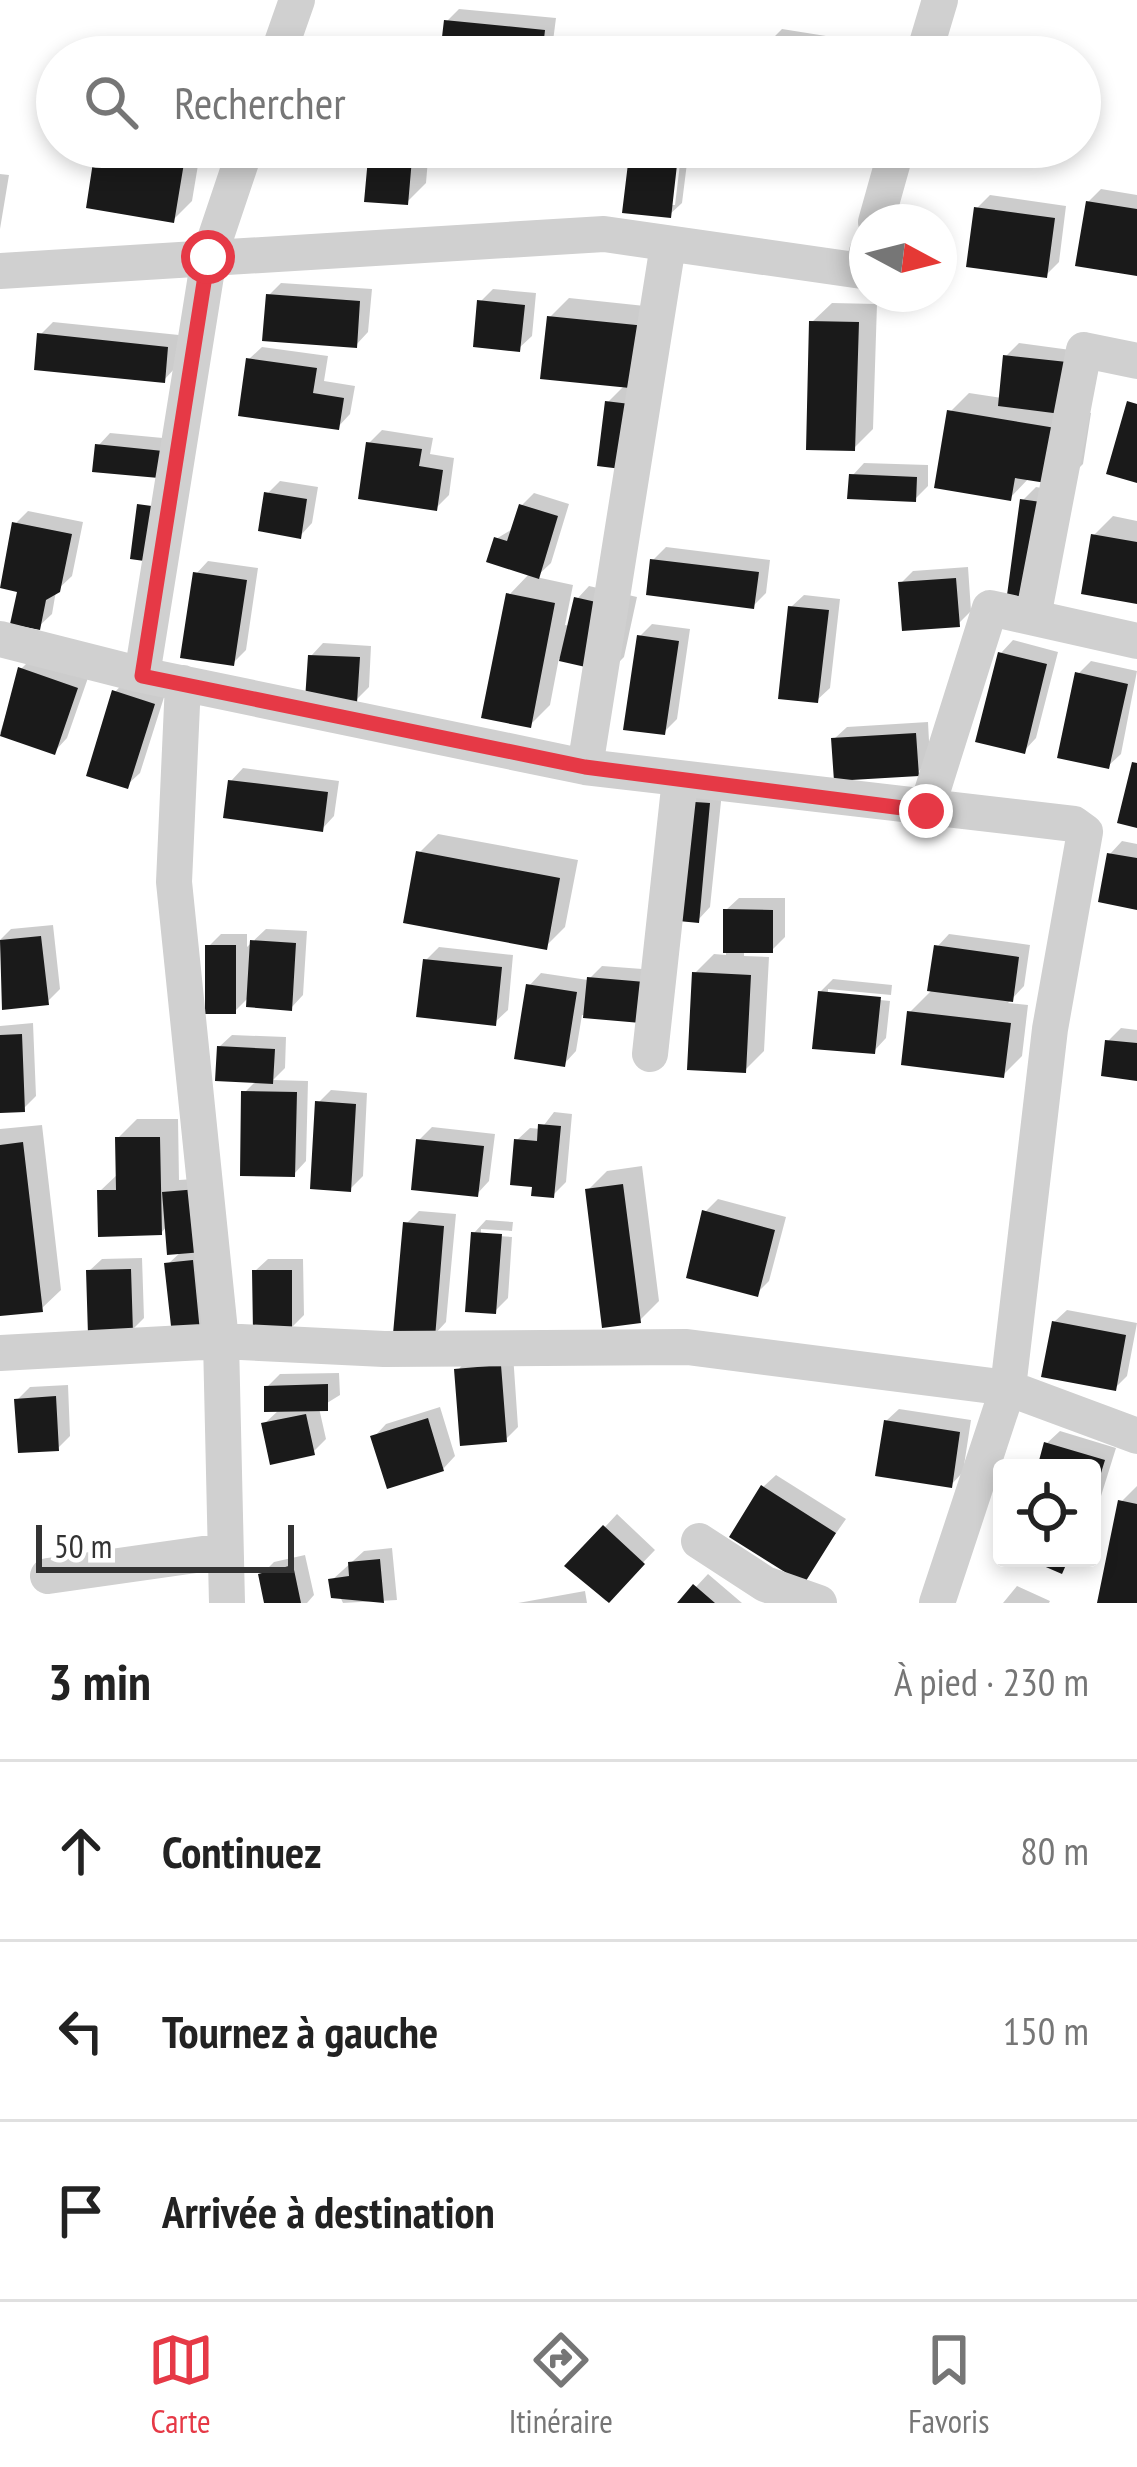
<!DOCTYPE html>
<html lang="fr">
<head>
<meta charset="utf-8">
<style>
  :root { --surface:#fff; --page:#f6f6f6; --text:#222; --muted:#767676; --line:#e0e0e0; --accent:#e63946 }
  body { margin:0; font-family:"PT Sans Narrow",sans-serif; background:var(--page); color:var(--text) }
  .controls { position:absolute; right:36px; bottom:36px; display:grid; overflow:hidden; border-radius:12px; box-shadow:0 6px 18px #0003 }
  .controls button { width:108px; height:108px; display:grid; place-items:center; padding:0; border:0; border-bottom:3px solid var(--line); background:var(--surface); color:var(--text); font:60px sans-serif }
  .compass { position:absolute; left:849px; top:204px; width:108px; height:108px; border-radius:50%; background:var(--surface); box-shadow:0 6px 18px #0003; rotate:97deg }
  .scale { position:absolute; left:36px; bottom:30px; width:258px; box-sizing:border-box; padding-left:12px; border:6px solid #333; border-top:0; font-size:33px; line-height:42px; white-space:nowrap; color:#333; -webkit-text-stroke:9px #fff; paint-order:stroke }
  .stop { position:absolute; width:36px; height:36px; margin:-27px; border:9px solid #e63946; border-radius:50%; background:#fff }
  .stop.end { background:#e63946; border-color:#fff; box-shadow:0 3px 12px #0008 }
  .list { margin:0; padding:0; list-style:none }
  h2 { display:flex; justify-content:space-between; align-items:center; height:156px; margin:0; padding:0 48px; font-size:51px }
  h2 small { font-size:39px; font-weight:400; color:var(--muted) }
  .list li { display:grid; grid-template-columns:78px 1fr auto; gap:36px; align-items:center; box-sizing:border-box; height:180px; padding:0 48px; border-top:3px solid var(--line) }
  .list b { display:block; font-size:45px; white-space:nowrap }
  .list em { font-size:39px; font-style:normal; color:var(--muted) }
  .icon { flex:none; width:66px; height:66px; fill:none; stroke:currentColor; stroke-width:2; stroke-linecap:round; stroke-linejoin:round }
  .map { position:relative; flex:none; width:1137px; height:1603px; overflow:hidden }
  .search { position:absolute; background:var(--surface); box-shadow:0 6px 18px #0003; left:36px; right:36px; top:36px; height:132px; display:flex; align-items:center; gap:30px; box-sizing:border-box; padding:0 42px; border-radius:66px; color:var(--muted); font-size:45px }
  .sheet { height:696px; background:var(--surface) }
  nav { display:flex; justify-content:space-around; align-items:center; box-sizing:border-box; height:168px; border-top:3px solid var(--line); background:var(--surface); font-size:33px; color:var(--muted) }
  nav a { display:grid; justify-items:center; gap:6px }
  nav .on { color:var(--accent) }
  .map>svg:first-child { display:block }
  .shadow { fill:#0003 }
  .building { fill:#1a1a1a }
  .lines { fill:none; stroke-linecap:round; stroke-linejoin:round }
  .minor { stroke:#d0d0d0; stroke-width:36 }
  .route { stroke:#e63946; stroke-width:15 }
</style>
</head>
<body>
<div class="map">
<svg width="1137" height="1603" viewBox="0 0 1137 1603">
  <rect width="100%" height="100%" fill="#fff"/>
  <path class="shadow" d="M459,9L556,18L552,49L544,57L444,51L447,21Z
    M782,29L826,36L822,57H766L769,42Z
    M101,147H201L192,201L173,220L98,150Z
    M372,147H429L426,183L407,202Z
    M633,147H676L669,205H675L682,147H689L682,203L669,215Z
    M0,174L9,175L0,229Z
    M1101,189L1137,195V273L1088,202Z
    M990,195L1066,206L1059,262L1046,275L977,208Z
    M281,283L372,289L368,332L356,345L269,295Z
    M493,289L536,293L532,336L519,348L480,302Z
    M569,298L664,308L650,455L608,402L625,385L550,317Z
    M832,303L877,304L873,429L854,448L812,322Z
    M53,322L179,335L176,367L164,380L40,335Z
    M1019,343L1078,351L1062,408L1091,413L1083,464L1064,483L1030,477L1010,498L950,412L969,393L1002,398L1006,356Z
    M262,347L328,356L324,381L355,386L350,414L338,427L249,359Z
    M382,430L433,438L430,454L454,458L449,495L436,508L369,443Z
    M110,433L184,440L182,463L98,446Z
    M864,463L928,465V486L915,499L852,476Z
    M280,481L318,487L312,523L300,536L267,494Z
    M1036,487L1066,492L1054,584L1023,500Z
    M534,493L569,504L551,563L536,577L573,585L565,625L570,626L577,599L589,586L637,597L624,657L611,670L559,658L550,705L530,725L509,595L530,573L496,539L514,528L521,506Z
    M28,511L83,522L72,576L56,591L52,614L39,626L21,590L15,524Z
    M1113,516L1137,521V601L1094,535Z
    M666,547L770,560L766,593L753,606L653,560Z
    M208,561L258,568L246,650L233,663L196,574Z
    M968,567L971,611L958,624L901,583L913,571Z
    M804,595L840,599L830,688L817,700L791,607Z
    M652,624L690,629L677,719L664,732L640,636Z
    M1013,640L1058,652L1036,738L1024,751L1001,653Z
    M323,643L371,646L369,687L356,700L311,656Z
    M34,656L89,675L67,738L55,751L0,733L21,669Z
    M1091,661L1137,671L1121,754L1108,766L1078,674Z
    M127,679L166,691L140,773L127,785L115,692Z
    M928,722L930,760L917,773L834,739L847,727Z
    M243,768L339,781L334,816L322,829L231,781Z
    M695,789L722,792L710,907L698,920Z
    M438,834L578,860L565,927L546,946L419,853Z
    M1122,841L1137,844V907L1110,854Z
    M739,898H785V937L772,950H744V956L769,957L764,1051L745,1070L695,973L714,954L726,955V910Z
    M53,925L60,989L47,1002L5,1006L0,940L11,929Z
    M266,929L307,931L303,995L291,1008L250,996L235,1011L208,947L221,934H247V947Z
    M949,934L1030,945L1024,986L1008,1003L1028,1005L1022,1056L1003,1075L910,1012L934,988L937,947Z
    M439,947L513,955L508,1010L495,1022L426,960Z
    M602,966L656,970L640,1020L582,1015L576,1051L564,1064L529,986L541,973L588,980Z
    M833,979L892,985L891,995L828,989V995L890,1001L886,1038L874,1051L820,992Z
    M33,1023L36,1096L23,1109L0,1110V1026Z
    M1121,1028L1137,1030V1078L1108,1041Z
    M232,1035L286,1037L285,1068L273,1080L308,1081L306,1161L294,1174L244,1093L257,1080L219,1047Z
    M331,1090L367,1093L363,1176L350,1189L318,1103Z
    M554,1112L572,1114L566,1182L553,1195L517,1140L530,1128L541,1129Z
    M137,1119H178L179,1180L210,1178L212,1316L199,1329L168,1264L182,1251L168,1225L161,1233L100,1191L119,1173L118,1138Z
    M42,1125L61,1290L41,1309L0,1313V1129Z
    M432,1127L495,1134L489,1181L477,1194L419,1140Z
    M642,1166L659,1301L640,1320L588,1190L607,1171Z
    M718,1199L786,1217L769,1281L757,1293L705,1212Z
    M419,1211L456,1214L446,1322L434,1335L406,1224Z
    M486,1220L513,1222L512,1231L481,1229V1235L512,1237L508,1298L495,1311L474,1233Z
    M142,1258L144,1318L132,1330L89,1271L102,1259Z
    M268,1259H303L304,1315L291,1328L255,1271Z
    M1067,1310L1137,1323L1127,1376L1115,1388L1054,1322Z
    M513,1354L518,1427L506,1439L458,1370L470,1357Z
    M339,1373L340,1395L319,1408L326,1439L313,1452L264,1424L280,1409L267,1387L280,1374Z
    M68,1385L70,1436L58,1448L17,1400L30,1387Z
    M440,1407L455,1456L443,1469L374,1437L386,1424Z
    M899,1409L971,1420L963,1472L951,1485L886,1421Z
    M1060,1431L1116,1448L1101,1496L1092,1505V1468H1040L1047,1443Z
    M776,1475L846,1519L803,1580L763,1487Z
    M1137,1486V1603H1104L1121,1502Z
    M617,1514L655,1550L606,1601L569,1566Z
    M392,1548L397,1600L343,1603L332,1580L364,1551Z
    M305,1555L314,1595L307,1603H268L261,1575L274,1562Z
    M708,1574L742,1603H681Z
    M1017,1586L1050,1601L1049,1603H1003Z
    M585,1591L587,1603H518Z"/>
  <path class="building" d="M444,20L545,30L542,57L440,54Z
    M766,40L815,48L813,57H763Z
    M369,147H413L408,205L364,202Z
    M434,147H490L486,163Z
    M630,147H679L671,218L622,213Z
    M95,149L184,163L174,223L86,208Z
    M1086,201L1137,209V276L1075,266Z
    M974,207L1055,218L1047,278L966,267Z
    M266,294L360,301L357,348L262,341Z
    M477,300L525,305L520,352L473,347Z
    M547,316L646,326L640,389L540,379Z
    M809,321L859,322L855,451L806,450Z
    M37,333L168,347L165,383L34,370Z
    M1003,355L1067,362L1061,414L998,406Z
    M246,358L317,368L313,393L344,398L339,430L238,416Z
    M605,401L647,406L638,471L597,466Z
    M1127,401L1137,404V483L1106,474Z
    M947,410L1074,431L1065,486L1015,478L1011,501L934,488Z
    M366,442L422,449L419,466L443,470L437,511L358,499Z
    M95,444L173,452L170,479L92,472Z
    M849,474L917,477L916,502L847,499Z
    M264,492L307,499L301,539L258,531Z
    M1020,499L1055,504L1042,600L1007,595Z
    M137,504L174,509L166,564L130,559Z
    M519,504L558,516L539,579L486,562L494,537L507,541Z
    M12,522L72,534L60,592L46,600L40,630L10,624L17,592L0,588Z
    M1091,534L1137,542V604L1081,594Z
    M650,559L759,572L754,609L646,595Z
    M193,572L247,580L234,666L180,658Z
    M956,578L960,627L902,631L898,582Z
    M506,593L555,603L531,728L481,718Z
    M574,597L627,609L612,673L559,661Z
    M788,606L829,610L818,703L778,699Z
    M637,635L679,641L665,735L623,730Z
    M998,652L1047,664L1025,754L975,742Z
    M308,655L360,657L357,703L305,700Z
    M18,667L78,688L55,755L0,736Z
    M1075,672L1128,684L1109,769L1057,758Z
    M112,690L155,704L128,789L86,776Z
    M916,733L919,776L834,781L831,738Z
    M1132,762L1137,763V828L1117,823Z
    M228,780L328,792L323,832L223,818Z
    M680,801L710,803L699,923L668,920Z
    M416,851L560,878L547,950L403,923Z
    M1107,853L1137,858V910L1098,902Z
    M723,909L773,910V953H723Z
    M41,936L49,1005L2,1010L0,940Z
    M250,940L296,943L292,1011L246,1007Z
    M205,945H236V1014H205Z
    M934,945L1019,957L1013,1002L927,991Z
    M423,959L502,967L496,1026L416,1017Z
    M692,972L751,975L746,1073L687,1070Z
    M587,977L645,982L641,1023L583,1018Z
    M526,984L577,992L565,1067L514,1059Z
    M818,991L881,997L875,1054L812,1049Z
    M907,1011L1011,1023L1004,1078L901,1065Z
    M22,1034L25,1112L0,1113V1035Z
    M1105,1040L1137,1043V1081L1101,1076Z
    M217,1046L275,1049L273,1084L215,1081Z
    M241,1091L297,1092L295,1177L240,1176Z
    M315,1101L356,1104L351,1192L310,1189Z
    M538,1124L561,1126L554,1198L531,1196L532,1187L510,1185L514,1139L537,1141Z
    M115,1137H160L162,1235L98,1237L97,1190H116Z
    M416,1139L484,1146L478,1197L411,1190Z
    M23,1142L43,1312L0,1316V1145Z
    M623,1184L641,1323L602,1328L585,1189Z
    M198,1189L203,1252L167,1255L162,1192Z
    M702,1210L775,1230L758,1297L686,1278Z
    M403,1222L444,1226L435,1338L393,1334Z
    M471,1232L502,1234L496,1314L465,1312Z
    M193,1260L200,1332L172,1335L164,1263Z
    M131,1269L133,1333L88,1335L86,1270Z
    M252,1270H292V1331L253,1332Z
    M1052,1321L1126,1335L1116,1391L1041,1377Z
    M501,1365L507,1442L460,1446L454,1369Z
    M328,1384V1411L264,1412V1386Z
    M56,1396L59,1451L18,1453L14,1399Z
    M306,1414L315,1455L270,1465L261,1423Z
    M428,1418L444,1471L387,1489L370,1436Z
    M884,1420L960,1432L952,1488L875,1476Z
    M1044,1442L1105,1460L1093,1499L1092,1468H1037Z
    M761,1485L836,1533L804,1584L729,1537Z
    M1118,1500L1137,1504V1603H1097Z
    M603,1525L645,1564L609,1603L564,1566Z
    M1025,1558H1069L1062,1574Z
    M380,1559L384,1603L331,1598L328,1579L349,1576L348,1562Z
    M293,1565L301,1603H264L258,1574Z
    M693,1584L715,1603H677Z"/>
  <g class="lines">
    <path class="minor" d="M277,57L297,0
      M923,57L940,0
      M876,222L897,147
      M0,271L604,234L862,271L867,252
      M1033,617L1084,350L1137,361
      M0,639L142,675L585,767L1074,824L1085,832L1050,1029L1008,1388L937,1603
      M142,675L209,257L246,147
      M183,683L174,882L221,1341L227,1603
      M585,767L668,245
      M926,811L990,608L1137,641
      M650,1054L680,779
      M0,1353L221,1341L384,1349L687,1347L1008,1388L1137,1436
      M699,1541L765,1584L819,1603
      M48,1576L224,1551"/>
  </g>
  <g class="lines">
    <path class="route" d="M208,257L142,676L585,767L926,811"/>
  </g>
</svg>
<div class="controls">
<button><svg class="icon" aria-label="locate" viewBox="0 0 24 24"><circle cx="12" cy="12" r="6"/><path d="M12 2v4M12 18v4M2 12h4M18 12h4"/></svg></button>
</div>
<svg class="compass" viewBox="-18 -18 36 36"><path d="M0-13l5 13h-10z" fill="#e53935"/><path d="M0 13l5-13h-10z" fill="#767676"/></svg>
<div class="scale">50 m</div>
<div class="stop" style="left:208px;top:257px"></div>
<div class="stop end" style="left:926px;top:811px"></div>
<div class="search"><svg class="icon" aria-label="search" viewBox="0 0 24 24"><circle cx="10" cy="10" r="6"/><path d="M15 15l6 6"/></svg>Rechercher</div>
</div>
<section class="sheet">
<h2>3 min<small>À pied · 230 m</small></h2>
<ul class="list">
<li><svg class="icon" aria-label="ahead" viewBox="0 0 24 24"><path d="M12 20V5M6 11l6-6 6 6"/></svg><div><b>Continuez</b></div><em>80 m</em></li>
<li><svg class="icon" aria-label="left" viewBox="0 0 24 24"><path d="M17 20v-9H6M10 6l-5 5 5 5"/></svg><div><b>Tournez à gauche</b></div><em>150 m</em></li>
<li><svg class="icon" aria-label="arrive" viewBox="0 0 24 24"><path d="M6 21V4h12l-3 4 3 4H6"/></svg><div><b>Arrivée à destination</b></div></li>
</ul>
</section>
<nav>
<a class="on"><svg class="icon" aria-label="map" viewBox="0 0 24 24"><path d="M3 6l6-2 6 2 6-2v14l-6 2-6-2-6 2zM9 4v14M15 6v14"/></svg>Carte</a>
<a><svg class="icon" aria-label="directions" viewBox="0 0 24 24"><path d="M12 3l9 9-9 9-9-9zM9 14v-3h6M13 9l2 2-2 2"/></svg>Itinéraire</a>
<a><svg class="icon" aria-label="saved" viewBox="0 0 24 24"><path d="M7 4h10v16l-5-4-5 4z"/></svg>Favoris</a>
</nav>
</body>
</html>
